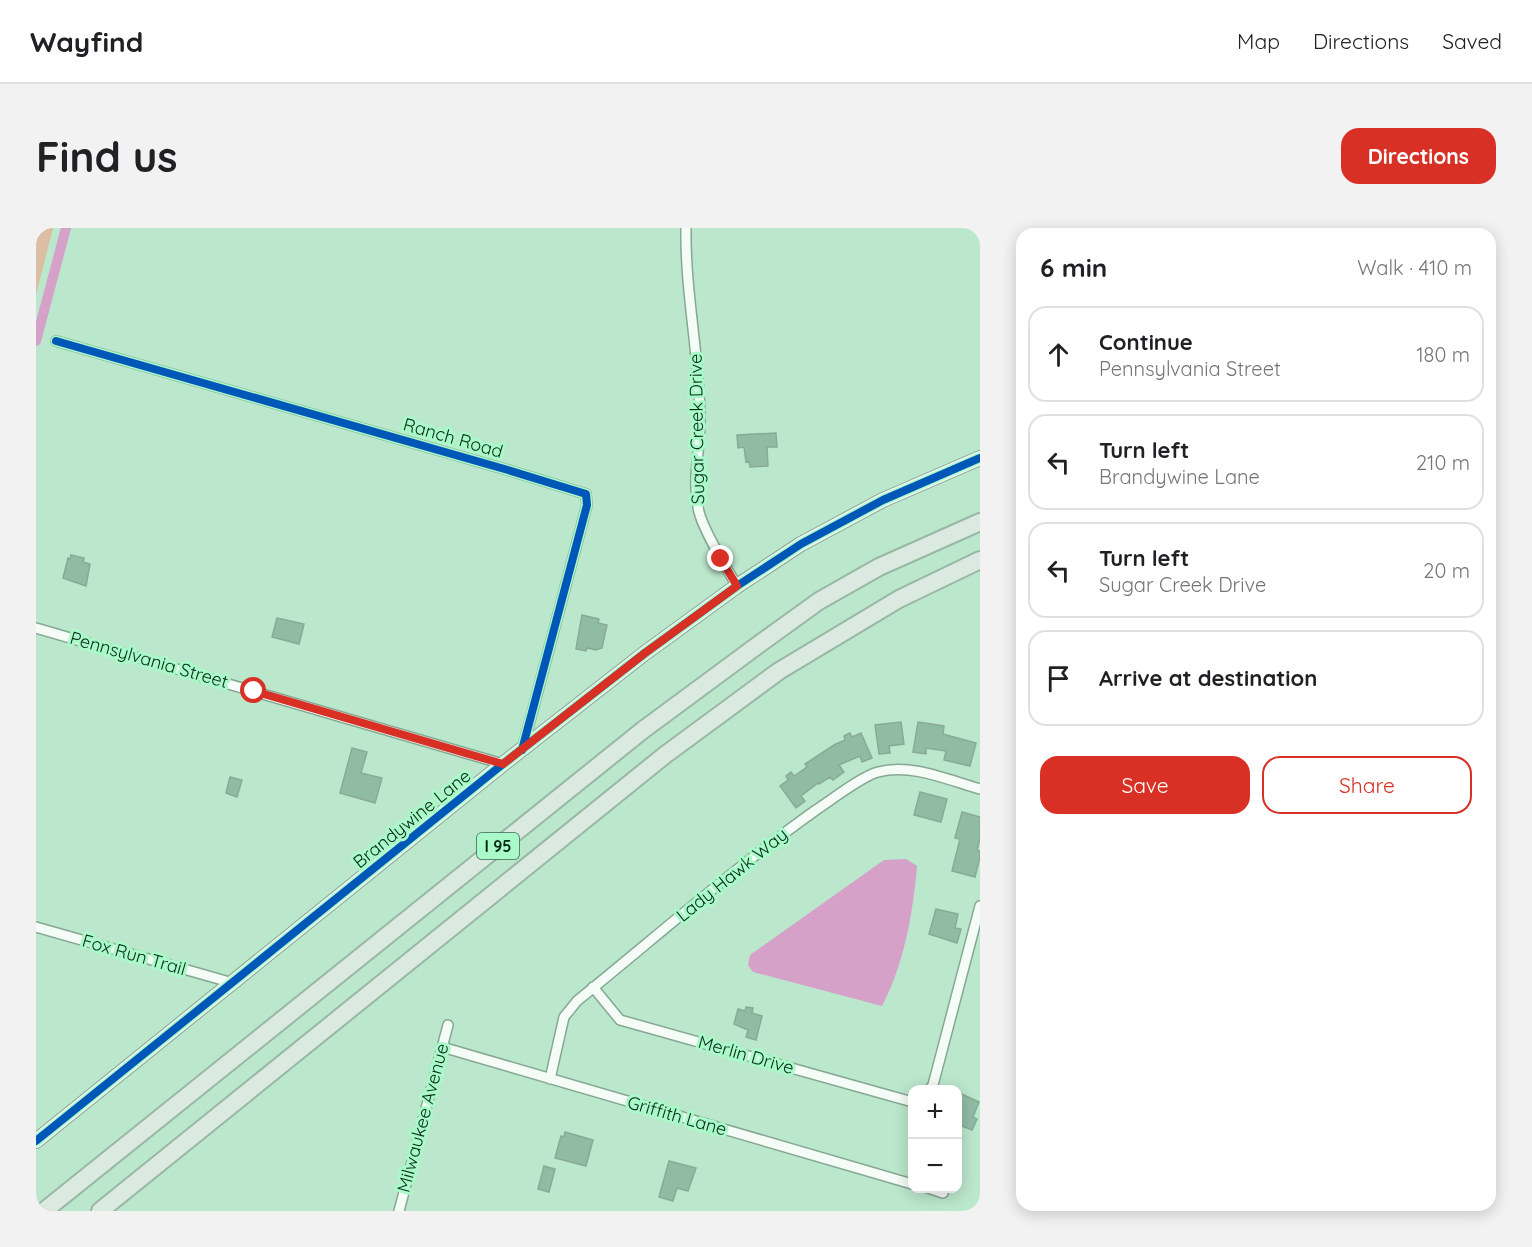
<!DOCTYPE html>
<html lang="en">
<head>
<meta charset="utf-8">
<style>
  :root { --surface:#fff; --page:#f2f2f2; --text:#202124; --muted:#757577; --line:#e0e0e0; --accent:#d93025 }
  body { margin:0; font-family:Quicksand,sans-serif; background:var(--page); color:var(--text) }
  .controls { position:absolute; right:18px; bottom:18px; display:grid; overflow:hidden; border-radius:12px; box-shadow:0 3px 15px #0003 }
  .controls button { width:54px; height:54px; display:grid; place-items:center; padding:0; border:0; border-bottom:2px solid var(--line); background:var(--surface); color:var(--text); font:30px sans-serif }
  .stop { position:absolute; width:18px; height:18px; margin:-14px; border:4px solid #d93025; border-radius:50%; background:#fff }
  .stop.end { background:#d93025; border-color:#fff; box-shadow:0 2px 6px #0008 }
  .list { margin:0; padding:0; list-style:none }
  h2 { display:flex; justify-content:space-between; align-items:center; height:78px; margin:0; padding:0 24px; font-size:26px }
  h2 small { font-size:20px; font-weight:400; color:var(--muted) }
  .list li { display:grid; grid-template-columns:39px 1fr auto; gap:18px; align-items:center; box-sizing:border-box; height:96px; margin:0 12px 12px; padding:0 12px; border:2px solid var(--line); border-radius:18px }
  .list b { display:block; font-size:22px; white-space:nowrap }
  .list p { margin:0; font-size:20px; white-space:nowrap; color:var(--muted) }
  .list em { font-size:20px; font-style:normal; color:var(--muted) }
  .actions { display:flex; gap:12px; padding:18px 24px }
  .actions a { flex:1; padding:14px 0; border:2px solid var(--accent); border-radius:18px; text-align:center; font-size:21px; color:var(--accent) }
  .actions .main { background:var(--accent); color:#fff }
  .icon { flex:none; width:33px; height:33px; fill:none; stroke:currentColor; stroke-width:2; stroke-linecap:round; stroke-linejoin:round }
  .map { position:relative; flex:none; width:944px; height:983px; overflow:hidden; border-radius:18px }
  header { display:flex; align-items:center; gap:36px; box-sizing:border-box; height:84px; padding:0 30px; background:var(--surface); border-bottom:2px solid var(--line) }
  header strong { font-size:28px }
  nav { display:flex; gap:33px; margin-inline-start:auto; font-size:21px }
  .intro { display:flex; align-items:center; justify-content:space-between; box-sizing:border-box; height:144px; padding:0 36px }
  h1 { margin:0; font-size:42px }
  .button { padding:15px 27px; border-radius:18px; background:var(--accent); color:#fff; font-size:21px; font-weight:700 }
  main { display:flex; gap:36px; padding:0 36px }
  aside { flex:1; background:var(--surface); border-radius:18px; box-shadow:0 3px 15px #0003 }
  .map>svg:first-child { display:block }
  .green { fill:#dbbea3 }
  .water { fill:#d5a1c9 }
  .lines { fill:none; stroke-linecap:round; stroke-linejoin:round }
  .canal { stroke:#d5a1c9; stroke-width:10 }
  .building { fill:#91bca4; stroke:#88aa96; stroke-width:1.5 }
  .street-casing { stroke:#85a893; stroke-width:12 }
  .secondary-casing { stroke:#85a893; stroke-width:16 }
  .highway-casing { stroke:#98b7a4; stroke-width:20 }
  .street { stroke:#f5fbf7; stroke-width:9 }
  .secondary { stroke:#edf6f1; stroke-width:14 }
  .highway { stroke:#dbeae1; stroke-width:16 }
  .cycleway-casing { stroke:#a9f9c9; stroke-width:11 }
  .cycleway { stroke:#0057b8; stroke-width:8 }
  .route { stroke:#d93025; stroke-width:8 }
  .labels { text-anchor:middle; stroke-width:6; stroke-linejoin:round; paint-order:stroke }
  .shield { fill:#a9f9c9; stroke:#37674d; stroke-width:1.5 }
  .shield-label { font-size:16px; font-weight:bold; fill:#062918 }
  .street-label { font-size:18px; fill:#062918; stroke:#a9f9c9 }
</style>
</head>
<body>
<header>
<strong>Wayfind</strong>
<nav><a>Map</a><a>Directions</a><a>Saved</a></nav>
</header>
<div class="intro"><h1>Find us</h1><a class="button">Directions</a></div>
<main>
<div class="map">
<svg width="944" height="983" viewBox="0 0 944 983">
  <rect width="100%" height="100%" fill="#bbe7cc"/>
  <path class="green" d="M0,0H17L0,67Z"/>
  <path class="water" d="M870,631L881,638C877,685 868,736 846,778L717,744L712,737L714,727L848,632Z"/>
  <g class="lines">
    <path class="canal" d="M0,113L30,0"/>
  </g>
  <path class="building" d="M740,205L741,219H731L732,238L714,239L713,233L710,234L708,219L702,220L701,207Z
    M35,327L48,330L47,334L54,336L50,358L27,350L32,330L34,331Z
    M546,387L563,391L562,395L571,397L566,420L560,422L551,420L550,423L540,421Z
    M241,390L268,396L263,416L236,409Z
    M865,494L868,516L853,518L854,525L843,526L839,497Z
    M882,494L908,498L907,506L940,515L934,538L908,532L910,523L890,520V526L877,524Z
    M814,505L816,509L825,505L836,530L826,534L824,528L803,537L808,544L797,552L794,549L783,556L782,555L765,568L769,573L760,580L744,558L752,552L750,548L755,544L758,548L771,539L769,536L798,517L809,512L808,508Z
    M316,520L331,524L325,545L346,550L339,575L304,565Z
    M194,549L206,552L201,569L190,565Z
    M884,564L911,571L905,594L878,587Z
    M926,584L944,589V611L941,622L944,623V629L939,649L916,643L924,611L919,610Z
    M900,681L922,686L919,700L925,701L921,715L893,706Z
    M710,779L717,780L716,785L726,788L720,812L710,809L712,802L698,796L702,781L709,783Z
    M921,864L943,874L937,889L941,891L936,902L921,896Z
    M529,904L557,912L550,938L519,930L525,908L528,909Z
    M633,933L660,940L652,963L641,960L637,973L623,969Z
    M508,938L519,941L513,964L502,961Z"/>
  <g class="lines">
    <g class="street-casing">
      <path id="street" d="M650,0C649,63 663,125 664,188C665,220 655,252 663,284C668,304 690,339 701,358
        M20,113L472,242L550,266L551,277L487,519
        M0,400L467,536
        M0,699L197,755
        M557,759L584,792L873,873L876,872
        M406,819L876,956
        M514,851L528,789L541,773C620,709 697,641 780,582C794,573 826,548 842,544C875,535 912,552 944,561
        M893,862L897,857L944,678
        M892,960L907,965
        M363,983L412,797"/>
    </g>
    <g class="secondary-casing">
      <path id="secondary" d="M0,913L467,536L609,425L701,358L765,316L847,272L944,230"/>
    </g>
    <g class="highway-casing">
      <path id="highway" d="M8,983L607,502L722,417L783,373L843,339L944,294
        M64,983L629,527L743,443L863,371L944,332"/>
    </g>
    <use href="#street" class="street"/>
    <use href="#secondary" class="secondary"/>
    <use href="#highway" class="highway"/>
    <g class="cycleway-casing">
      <path id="cycleway" d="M20,113L472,242L550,266L551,277L486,522
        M0,913L467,536L609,425L701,358L765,316L847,272L944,230"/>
    </g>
    <use href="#cycleway" class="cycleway"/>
  </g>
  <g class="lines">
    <path class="route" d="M218,463L467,536L609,425L701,358L685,331"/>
  </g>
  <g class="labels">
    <rect class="shield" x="441" y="605" width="42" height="26" rx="4.5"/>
    <g class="shield-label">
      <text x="462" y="624">I 95</text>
    </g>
    <g class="street-label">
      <text transform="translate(661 201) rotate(-91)" y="6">Sugar Creek Drive</text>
      <text transform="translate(417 210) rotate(16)" y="6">Ranch Road</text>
      <text transform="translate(113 432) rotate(16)" y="6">Pennsylvania Street</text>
      <text transform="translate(376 591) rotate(-39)" y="6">Brandywine Lane</text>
      <text transform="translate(696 647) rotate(-39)" y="6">Lady Hawk Way</text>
      <text transform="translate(98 727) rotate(16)" y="6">Fox Run Trail</text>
      <text transform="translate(710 827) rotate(16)" y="6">Merlin Drive</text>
      <text transform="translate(641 888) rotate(16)" y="6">Griffith Lane</text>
      <text transform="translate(387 890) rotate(-75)" y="6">Milwaukee Avenue</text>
    </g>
  </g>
</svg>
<div class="controls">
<button>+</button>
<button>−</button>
</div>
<div class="stop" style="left:218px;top:463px"></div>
<div class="stop end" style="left:685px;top:331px"></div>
</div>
<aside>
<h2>6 min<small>Walk · 410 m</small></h2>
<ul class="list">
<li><svg class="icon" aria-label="ahead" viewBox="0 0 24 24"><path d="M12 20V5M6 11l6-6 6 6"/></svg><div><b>Continue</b><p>Pennsylvania Street</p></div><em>180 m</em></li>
<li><svg class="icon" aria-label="left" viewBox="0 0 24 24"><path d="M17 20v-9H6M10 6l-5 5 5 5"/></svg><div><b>Turn left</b><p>Brandywine Lane</p></div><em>210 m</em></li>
<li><svg class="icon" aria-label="left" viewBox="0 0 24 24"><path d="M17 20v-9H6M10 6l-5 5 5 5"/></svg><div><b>Turn left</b><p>Sugar Creek Drive</p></div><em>20 m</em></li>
<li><svg class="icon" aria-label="arrive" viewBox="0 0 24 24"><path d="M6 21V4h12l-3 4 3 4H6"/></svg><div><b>Arrive at destination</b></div></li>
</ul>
<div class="actions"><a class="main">Save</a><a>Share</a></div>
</aside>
</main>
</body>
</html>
